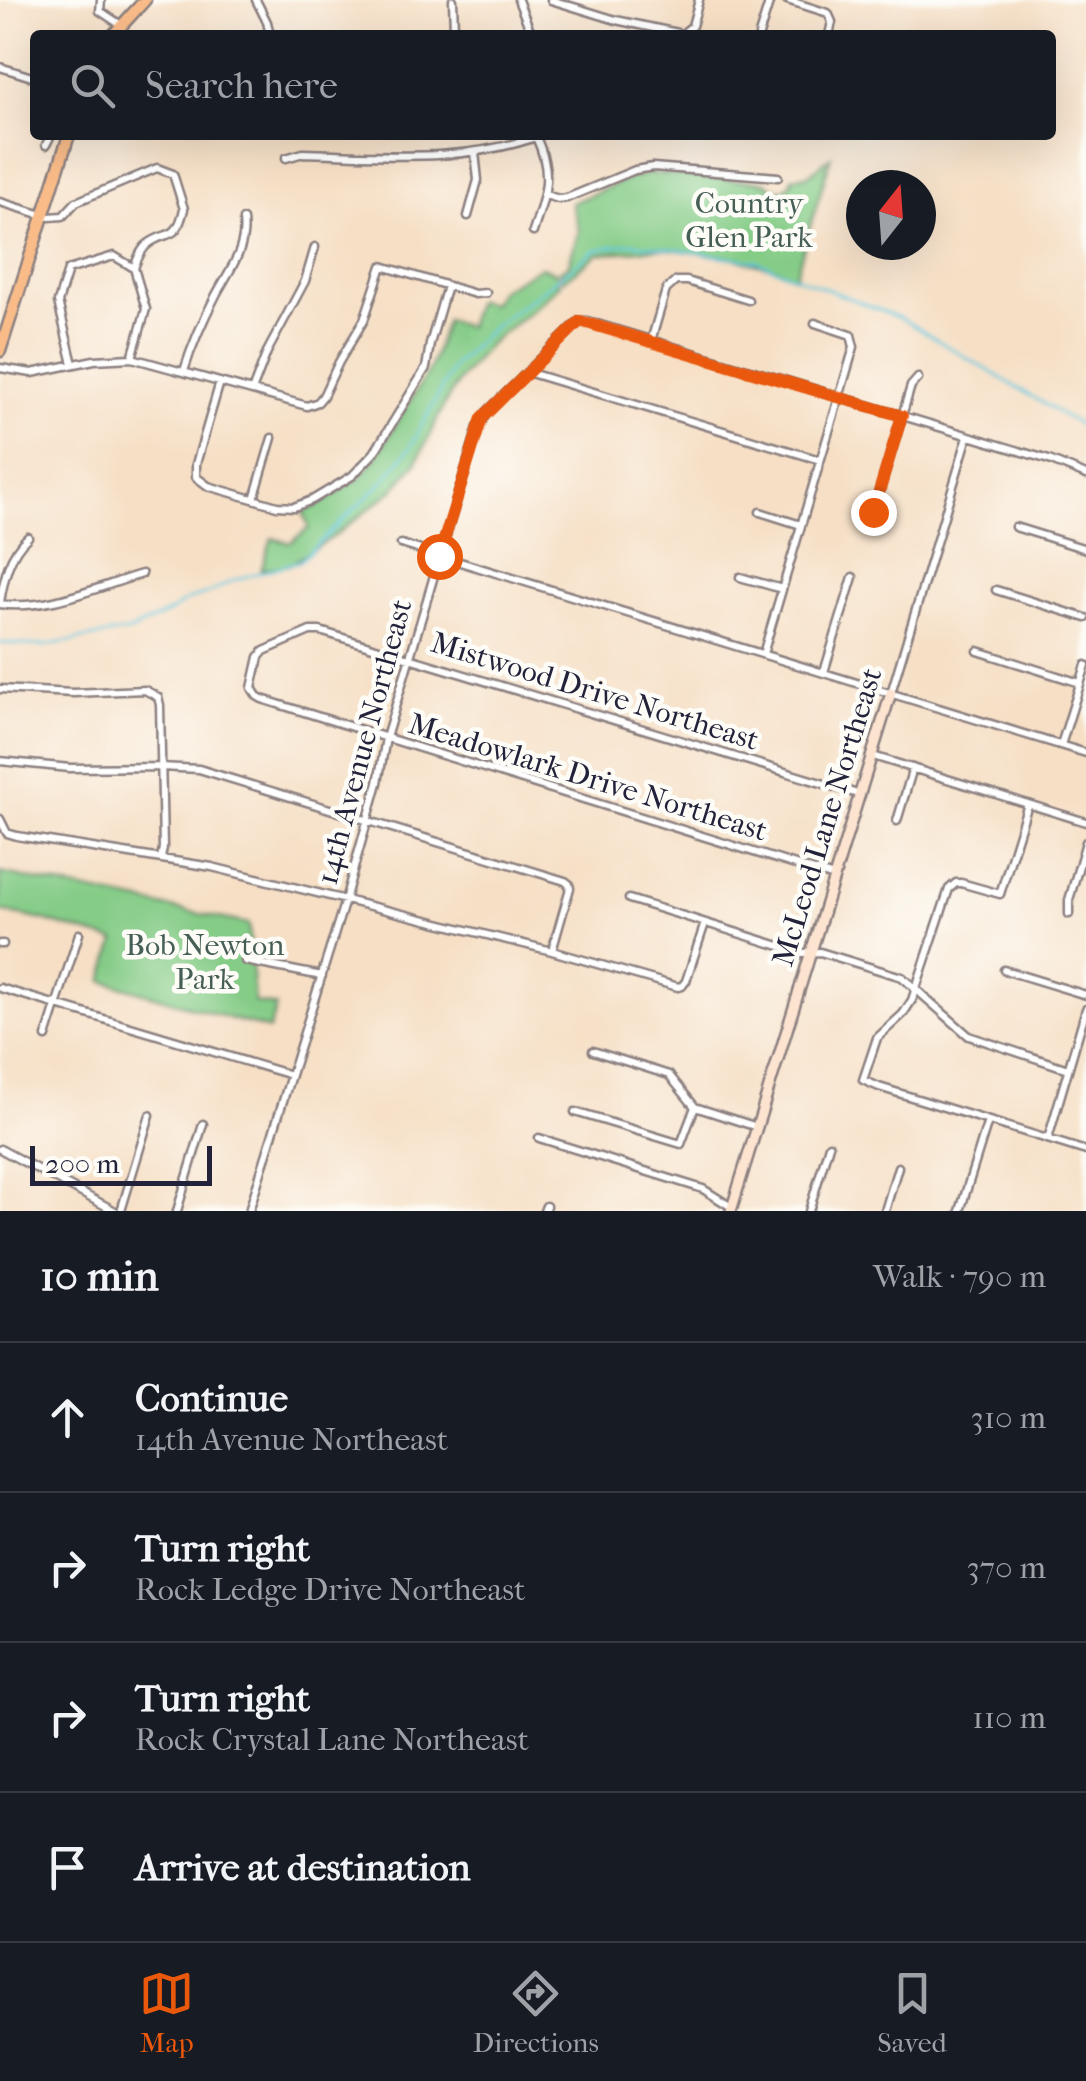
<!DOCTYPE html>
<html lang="en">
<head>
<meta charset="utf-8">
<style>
  :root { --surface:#171b24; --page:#242831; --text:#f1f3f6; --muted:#9ea1a6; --line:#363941; --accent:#ea580c }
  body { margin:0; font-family:"IM FELL French Canon",serif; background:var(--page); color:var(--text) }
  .compass { position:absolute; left:846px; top:170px; width:90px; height:90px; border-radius:50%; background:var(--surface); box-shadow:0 10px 40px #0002; rotate:17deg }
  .scale { position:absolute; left:30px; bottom:25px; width:182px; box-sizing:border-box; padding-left:10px; border:5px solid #22223b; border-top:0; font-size:28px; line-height:35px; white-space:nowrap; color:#22223b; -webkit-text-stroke:8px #fdfcf7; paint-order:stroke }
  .stop { position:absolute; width:30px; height:30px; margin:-22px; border:8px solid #ea580c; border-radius:50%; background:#fff }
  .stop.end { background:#ea580c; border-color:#fff; box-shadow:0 2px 10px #0008 }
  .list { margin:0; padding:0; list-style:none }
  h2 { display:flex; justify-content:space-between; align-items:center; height:130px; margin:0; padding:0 40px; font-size:42px }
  h2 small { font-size:32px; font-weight:400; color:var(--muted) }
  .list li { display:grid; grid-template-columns:65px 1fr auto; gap:30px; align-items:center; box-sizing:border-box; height:150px; padding:0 40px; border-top:2px solid var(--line) }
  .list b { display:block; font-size:38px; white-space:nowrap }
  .list p { margin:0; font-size:32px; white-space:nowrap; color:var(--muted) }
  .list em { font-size:32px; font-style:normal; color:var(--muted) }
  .icon { flex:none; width:55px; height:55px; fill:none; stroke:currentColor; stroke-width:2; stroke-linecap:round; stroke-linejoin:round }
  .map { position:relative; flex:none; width:1086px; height:1211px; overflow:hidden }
  .search { position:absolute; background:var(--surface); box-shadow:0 10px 40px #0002; left:30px; right:30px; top:30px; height:110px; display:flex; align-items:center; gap:25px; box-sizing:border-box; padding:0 35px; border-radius:10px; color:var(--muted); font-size:38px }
  .sheet { height:730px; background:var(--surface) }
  nav { display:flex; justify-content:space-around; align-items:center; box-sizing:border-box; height:140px; border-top:2px solid var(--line); background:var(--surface); font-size:28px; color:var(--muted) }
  nav a { display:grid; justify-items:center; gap:5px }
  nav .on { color:var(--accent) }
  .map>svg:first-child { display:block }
  .green { fill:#85cc87; stroke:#547761; stroke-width:2.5 }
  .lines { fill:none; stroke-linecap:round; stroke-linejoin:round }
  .stream { stroke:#61c7de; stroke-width:2.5 }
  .street-casing { stroke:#8c8080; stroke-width:11 }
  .secondary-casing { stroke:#8c8080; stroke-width:14 }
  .primary-casing { stroke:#8c8080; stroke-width:15 }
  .street { stroke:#fff; stroke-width:6 }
  .secondary { stroke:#fde4d0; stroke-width:9 }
  .primary { stroke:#f9bc89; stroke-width:10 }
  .route { stroke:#ea580c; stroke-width:12 }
  .labels { text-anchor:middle; stroke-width:9; stroke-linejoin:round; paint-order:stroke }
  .park-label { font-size:30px; fill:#455e56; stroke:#fdfcf7 }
  .street-label { font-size:30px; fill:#22223b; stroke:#fdfcf7 }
</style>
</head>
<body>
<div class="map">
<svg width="1086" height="1211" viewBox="0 0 1086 1211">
  <rect width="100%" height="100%" fill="#fdfcf7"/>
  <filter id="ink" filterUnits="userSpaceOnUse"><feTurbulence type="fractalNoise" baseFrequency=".01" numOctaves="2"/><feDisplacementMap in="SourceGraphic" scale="20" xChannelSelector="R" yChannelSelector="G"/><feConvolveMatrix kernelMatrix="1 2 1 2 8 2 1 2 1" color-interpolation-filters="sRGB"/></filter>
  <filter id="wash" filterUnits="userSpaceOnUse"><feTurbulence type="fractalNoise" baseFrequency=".0048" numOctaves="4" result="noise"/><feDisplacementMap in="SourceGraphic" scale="40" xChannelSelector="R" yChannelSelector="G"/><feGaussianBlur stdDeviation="2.25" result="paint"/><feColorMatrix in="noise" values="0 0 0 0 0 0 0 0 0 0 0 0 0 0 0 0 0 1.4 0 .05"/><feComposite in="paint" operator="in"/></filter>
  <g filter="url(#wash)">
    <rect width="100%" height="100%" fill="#f6dfc5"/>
    <path class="green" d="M831,157L795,277L775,268L729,257L661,248L598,254L564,280L560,270L568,266L579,230L571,203L631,178L650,173L765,182L775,189L783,190L791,184L793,177L808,175Z
      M541,267L556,272L560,284L536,307L489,344L459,380L444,405L416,463L392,491L333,537L289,565L261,570L272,538L290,543L309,528L303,512L321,504L361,477L376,458L430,368L446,320L467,327L476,300L490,304L494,301L498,291Z
      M0,873L249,924L254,1002L276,1007L269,1030L103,981L115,941L43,920L0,911Z"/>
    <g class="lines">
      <path class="stream" d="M0,643L42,646L130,631L170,612L187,600L207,594L234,580L300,561L383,482L410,448L454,365L492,328L595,250L631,243L756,261L902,319L1086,429"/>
    </g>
  </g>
  <g filter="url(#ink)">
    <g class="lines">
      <g class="street-casing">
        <path id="street" d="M101,0L100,11L121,25
          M256,0L267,22L270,35
          M518,0L532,35
          M551,0L616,20L682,34L692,26L699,0
          M787,0L828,13L832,22L829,35
          M449,35L454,30L453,0
          M759,35L770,0
          M0,67L35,78
          M46,145L51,135
          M286,158L303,153C382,155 465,164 541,135
          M545,195L559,199L567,198L635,170L653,167L778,177
          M0,202L49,217L63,216L76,202L157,168L173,174L184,209C176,243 168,229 148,244C141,249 137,260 134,268
          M468,216L478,180L475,152
          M533,232C545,194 554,176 536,137
          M651,341L666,290L676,281H687L748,300
          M73,364L58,302L68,270L114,256L134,268L146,309L132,358
          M0,368L32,373L94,360L132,358L307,406L318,402L323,396L339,362L364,320L382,266L475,294L486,293
          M184,371C192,345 203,320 216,295C229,270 247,250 243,220
          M527,372L820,460
          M220,382L196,464V477L208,486L277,506L294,507L312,500L352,476L374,453L426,368L430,344L447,286
          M252,391L267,352L305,281L315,247
          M254,499L272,438
          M760,512L801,525
          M873,512L911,386L918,378
          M1015,527L1086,549
          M401,544L1086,753
          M740,577L782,589
          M996,590L1086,618
          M0,602C4,578 9,554 28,537
          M0,604C47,611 97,587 142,574
          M978,651L1080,683
          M763,654L854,347L851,335L815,323
          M824,672L853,577
          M0,689L73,693L145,690L158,697L160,705L163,848L161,858
          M891,693L968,436
          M1061,745L1086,665
          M873,756L1086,822
          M0,761L70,768L161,767L199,769L565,881L569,884L570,888L552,951
          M1028,804L1000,894L961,883H956L949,889L912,1000L903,1014L877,1038L863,1080L879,1087L1086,1151
          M0,819L7,833L17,836L212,867L552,951L678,987L682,986L686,981L705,923
          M897,821L913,768
          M834,877L262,699L257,696L252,688L259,657L264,651L310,631H320L861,795
          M629,899L802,953L820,952L902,977L969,1036L1068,1069
          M1069,914V900L1086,842
          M0,944H3
          M245,961L322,976
          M1004,970L1086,995
          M0,988L291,1075
          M46,1037L79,934
          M593,1051L669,1075L695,1107L757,1127
          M575,1112L681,1144L695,1107
          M539,1138L703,1189L733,1208
          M1048,1139L1086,1009
          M0,1149L115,1211
          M121,1211L150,1115
          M177,1211L203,1124
          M249,1211L345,900L378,783L386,738L478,427L487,412L576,324L580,321H587L1049,460L1086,475
          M544,1211L546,1206
          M809,1211L829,1145
          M885,1211L898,1167
          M960,1211L988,1121"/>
      </g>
      <g class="secondary-casing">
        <path id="secondary" d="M731,1211L891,693"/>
      </g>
      <g class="primary-casing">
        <path id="primary" d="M113,35L145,0
          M0,351L69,135"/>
      </g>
      <use href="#street" class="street"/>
      <use href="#secondary" class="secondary"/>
      <use href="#primary" class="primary"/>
    </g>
  </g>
  <g class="lines" filter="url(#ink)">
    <path class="route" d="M439,556L482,418L580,321L902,416L873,512"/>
  </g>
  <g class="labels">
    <g class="park-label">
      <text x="749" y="213">Country<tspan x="749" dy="34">Glen Park</tspan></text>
      <text x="205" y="955">Bob Newton<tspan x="205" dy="34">Park</tspan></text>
    </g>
    <g class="street-label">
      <text transform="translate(595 691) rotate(17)" y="10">Mistwood Drive Northeast</text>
      <text transform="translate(364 742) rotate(-75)" y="10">14th Avenue Northeast</text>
      <text transform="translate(588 777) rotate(17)" y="10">Meadowlark Drive Northeast</text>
      <text transform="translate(827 817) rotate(-73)" y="10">McLeod Lane Northeast</text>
    </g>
  </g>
</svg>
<svg class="compass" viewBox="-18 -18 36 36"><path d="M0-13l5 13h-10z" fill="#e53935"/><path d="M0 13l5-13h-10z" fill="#9ea1a6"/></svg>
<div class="scale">200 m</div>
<div class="stop" style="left:439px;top:556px"></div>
<div class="stop end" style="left:873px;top:512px"></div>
<div class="search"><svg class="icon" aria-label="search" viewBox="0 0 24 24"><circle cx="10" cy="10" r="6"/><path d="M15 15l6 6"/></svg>Search here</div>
</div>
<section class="sheet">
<h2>10 min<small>Walk · 790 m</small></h2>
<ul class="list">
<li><svg class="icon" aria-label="ahead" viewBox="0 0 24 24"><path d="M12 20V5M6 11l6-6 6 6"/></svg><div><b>Continue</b><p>14th Avenue Northeast</p></div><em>310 m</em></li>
<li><svg class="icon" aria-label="right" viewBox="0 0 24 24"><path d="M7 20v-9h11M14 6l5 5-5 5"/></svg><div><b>Turn right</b><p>Rock Ledge Drive Northeast</p></div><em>370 m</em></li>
<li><svg class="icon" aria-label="right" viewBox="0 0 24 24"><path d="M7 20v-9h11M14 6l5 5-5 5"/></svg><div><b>Turn right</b><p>Rock Crystal Lane Northeast</p></div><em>110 m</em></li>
<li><svg class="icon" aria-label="arrive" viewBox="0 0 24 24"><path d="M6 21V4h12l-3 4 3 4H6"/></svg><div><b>Arrive at destination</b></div></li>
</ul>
</section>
<nav>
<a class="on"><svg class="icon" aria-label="map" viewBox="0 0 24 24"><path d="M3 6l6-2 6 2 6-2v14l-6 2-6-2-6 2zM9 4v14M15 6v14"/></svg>Map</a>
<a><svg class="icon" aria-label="directions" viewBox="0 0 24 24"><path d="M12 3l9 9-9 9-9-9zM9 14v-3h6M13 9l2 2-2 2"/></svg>Directions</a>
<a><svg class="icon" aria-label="saved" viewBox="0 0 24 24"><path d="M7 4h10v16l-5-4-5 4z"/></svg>Saved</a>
</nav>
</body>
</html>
